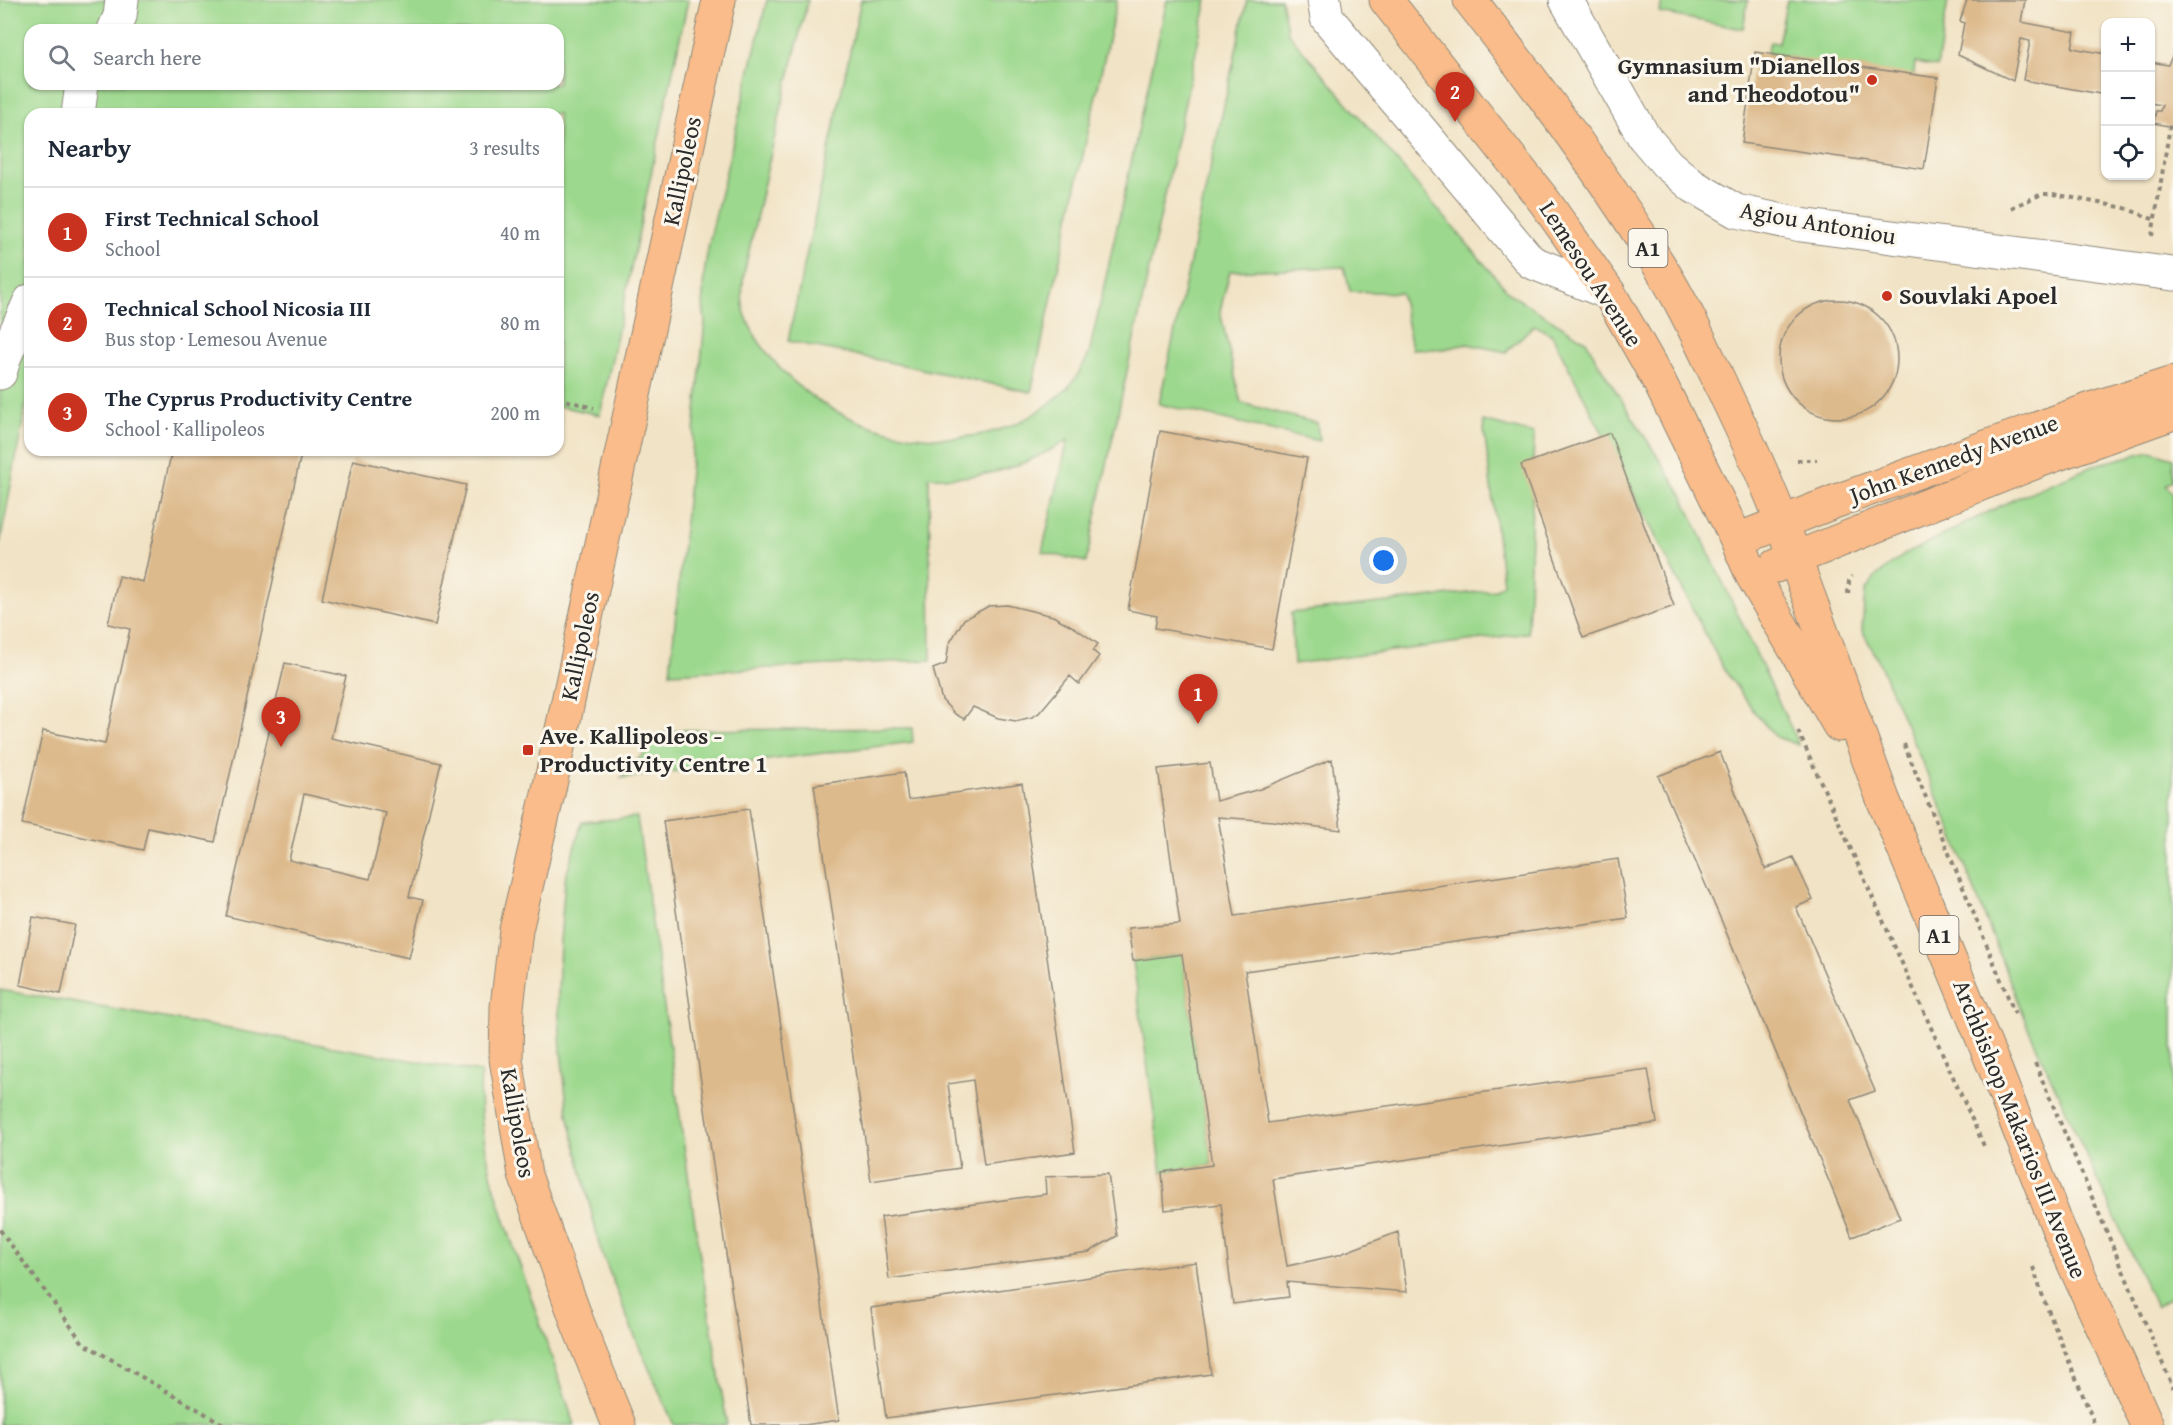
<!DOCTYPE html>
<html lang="en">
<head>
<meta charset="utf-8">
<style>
  :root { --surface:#fff; --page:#f2f2f3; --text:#1f2937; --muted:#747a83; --line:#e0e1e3; --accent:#c8321e }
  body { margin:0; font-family:"Gentium Book Plus",serif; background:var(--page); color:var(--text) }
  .controls { position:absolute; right:18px; top:18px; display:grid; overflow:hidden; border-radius:12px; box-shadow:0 2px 4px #0004 }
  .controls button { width:54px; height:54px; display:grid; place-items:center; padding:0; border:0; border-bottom:2px solid var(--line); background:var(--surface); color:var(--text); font:30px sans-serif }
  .you { position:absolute; left:1384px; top:561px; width:21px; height:21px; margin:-15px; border:4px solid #fff; border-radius:50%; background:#1a73e8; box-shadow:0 0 0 9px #1a73e833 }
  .badge { display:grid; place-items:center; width:39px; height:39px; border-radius:50%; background:var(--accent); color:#fff; font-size:20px; font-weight:700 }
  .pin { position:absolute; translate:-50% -50px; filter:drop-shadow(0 2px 3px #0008) }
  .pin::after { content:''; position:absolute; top:32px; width:21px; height:18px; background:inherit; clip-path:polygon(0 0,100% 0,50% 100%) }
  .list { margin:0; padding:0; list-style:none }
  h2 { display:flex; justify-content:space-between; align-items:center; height:78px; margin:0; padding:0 24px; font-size:26px }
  h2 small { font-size:20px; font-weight:400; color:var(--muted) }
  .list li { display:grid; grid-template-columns:39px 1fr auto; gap:18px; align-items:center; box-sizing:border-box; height:90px; padding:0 24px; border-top:2px solid var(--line) }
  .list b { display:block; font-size:22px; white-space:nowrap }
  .list p { margin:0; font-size:20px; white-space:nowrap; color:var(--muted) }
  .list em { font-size:20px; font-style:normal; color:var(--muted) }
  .icon { flex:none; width:33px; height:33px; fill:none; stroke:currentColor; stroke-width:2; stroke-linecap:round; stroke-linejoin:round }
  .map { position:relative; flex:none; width:2173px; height:1425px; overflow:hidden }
  .search { position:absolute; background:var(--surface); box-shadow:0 2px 4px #0004; left:24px; top:24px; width:540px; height:66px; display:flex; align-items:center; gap:15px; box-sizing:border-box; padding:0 21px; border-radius:18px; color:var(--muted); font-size:22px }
  .panel { position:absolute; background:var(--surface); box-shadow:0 2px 4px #0004; left:24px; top:108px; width:540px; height:348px; border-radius:18px }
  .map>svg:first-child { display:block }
  .green { fill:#9cd88d; stroke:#64825c; stroke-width:1.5; fill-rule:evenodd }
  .building { fill:#ddba8c; fill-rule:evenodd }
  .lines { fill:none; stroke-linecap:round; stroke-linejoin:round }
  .minor-casing { stroke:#8e8778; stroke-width:35 }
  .major-casing { stroke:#8e8778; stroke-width:35 }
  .path { stroke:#8e8778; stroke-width:4; stroke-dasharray:4.5 4.5; stroke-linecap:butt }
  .minor { stroke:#fff; stroke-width:33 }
  .major { stroke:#f9bc8a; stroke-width:33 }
  .poi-dot { fill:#c8321e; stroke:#fbf7ec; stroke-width:2 }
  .labels { text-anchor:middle; stroke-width:6; stroke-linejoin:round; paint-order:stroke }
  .shield { fill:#fbf7ec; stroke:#696865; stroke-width:1.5 }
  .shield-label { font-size:22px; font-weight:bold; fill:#2b2b2b }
  .poi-label { font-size:24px; font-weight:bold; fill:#2b2b2b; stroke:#fbf7ec; text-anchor:start }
  .street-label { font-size:24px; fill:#2b2b2b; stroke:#fbf7ec }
</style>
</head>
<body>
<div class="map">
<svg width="2173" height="1425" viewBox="0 0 2173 1425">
  <rect width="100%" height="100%" fill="#fbf7ec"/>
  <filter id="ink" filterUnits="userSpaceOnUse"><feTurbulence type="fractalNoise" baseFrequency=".0167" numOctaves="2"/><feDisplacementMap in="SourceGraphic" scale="12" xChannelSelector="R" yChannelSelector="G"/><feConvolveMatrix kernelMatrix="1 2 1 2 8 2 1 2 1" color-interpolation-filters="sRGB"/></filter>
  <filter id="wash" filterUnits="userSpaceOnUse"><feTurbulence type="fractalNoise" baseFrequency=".008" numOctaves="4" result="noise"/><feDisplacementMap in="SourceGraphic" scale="24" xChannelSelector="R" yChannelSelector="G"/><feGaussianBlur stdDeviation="1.35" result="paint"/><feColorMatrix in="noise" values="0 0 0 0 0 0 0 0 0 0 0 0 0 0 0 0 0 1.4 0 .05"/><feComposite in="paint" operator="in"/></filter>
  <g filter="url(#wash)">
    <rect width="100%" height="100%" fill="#f1e3c5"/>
    <path class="green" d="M0,0H688L600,415L558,406V114H30V383L0,544ZM30,30H558V84H30Z
      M767,0H808C789,76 770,152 754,229C749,252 738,288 744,310C750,332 764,350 779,367C844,441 980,467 1057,397C1061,393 1067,390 1070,385C1078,376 1083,365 1089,354L1167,0H1207L1086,562L1042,552L1068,440C1033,461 1003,474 962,477C951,478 940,477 929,477L931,660L670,673L705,321C697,277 714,223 724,180C738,120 752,60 767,0Z
      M861,0H1117L1031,392L788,341Z
      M1247,0H1281L1288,33L1510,294L1586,341L1600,366L1682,495L1799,745L1776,737L1756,714L1723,668L1552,335L1534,325L1506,352L1467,344L1444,349H1412L1401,293L1350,291L1344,267L1230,271L1220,311L1241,403L1317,423L1319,441L1159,404Z
      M1662,0H1748L1743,29L1660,13Z
      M1787,0H1948L1937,67L1915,63L1913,80L1767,53L1770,42L1778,43Z
      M1483,421L1534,434L1528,633L1294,664L1291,613L1495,590L1503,584Z
      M2150,451L2173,458V480L2166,485L2173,494V1296L2156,1307L2028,1028L1950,827L1878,660L1862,630L1865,592L1875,577L1904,555L2012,500L2095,465Z
      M912,728L913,742L621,778L663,733L682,730Z
      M637,817L697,1237L727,1425H674L632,1330L600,1248L568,1114L561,1051L558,997L560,942L565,880L582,822Z
      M1182,954L1212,1165L1162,1172L1133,961Z
      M0,990L481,1072C475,1142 501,1211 524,1277C541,1326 558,1376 575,1425H0Z"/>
    <g id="blocks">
      <path class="building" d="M1967,0H2025L2021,22L2075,32L2072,48L2106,54V95L2023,80L2030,41L2021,39L2013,81L1958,55L1964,23L1960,21Z
        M1755,52L1938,78L1924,169L1742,143Z
        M2173,54V127L2153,123L2156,111H2160L2162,105L2150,103V62L2168,65Z
        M1779 359a59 59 0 1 1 118 0a59 59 0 1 1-118 0Z
        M1160,431L1307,458L1272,649L1155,628L1157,616L1128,610Z
        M1610,433L1674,606L1583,638L1521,465Z
        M172,450H302L215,842L148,828L143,850L22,824L43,731L105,744L130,629L108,624L119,576L143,582Z
        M353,460L466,485L435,625L322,599Z
        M1007,605L1053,616L1075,628L1098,644L1093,651L1099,656L1079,684L1070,676L1039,713L1032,717L1016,721L998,718L973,707L964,719L955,714L942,700L933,669L946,664L949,644L964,619L989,606Z
        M285,663L346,676L331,738L441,763L409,897L423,900L409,958L226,916ZM304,794L386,813L370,879L289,860Z
        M1720,752L1765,869L1793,857L1813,900L1796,907L1875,1091L1850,1100L1900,1218L1852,1237L1722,922L1658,776Z
        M1332,759L1341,830L1273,821L1218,817L1235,916L1618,859L1628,918L1245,971L1268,1123L1648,1069L1657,1123L1273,1179L1287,1266L1338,1255L1398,1232L1407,1292L1287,1282L1289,1297L1233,1304L1221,1204L1165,1210L1162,1172L1212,1165L1182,954L1133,961L1128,928L1180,924L1158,769L1210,763L1216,801L1260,789Z
        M904,772L908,800L1022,783L1075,1152L984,1165L973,1080L948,1084L960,1168L871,1181L814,785Z
        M749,809L839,1420L804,1425H751L663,821Z
        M33,917L75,925L61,994L20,985Z
        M1108,1174L1117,1236L1089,1252L889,1279L881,1217L1046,1194L1045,1177Z
        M1196,1262L1211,1374L886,1418L871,1308Z"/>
    </g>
  </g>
  <g filter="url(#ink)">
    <use href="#blocks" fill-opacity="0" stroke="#8e8778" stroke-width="1.5"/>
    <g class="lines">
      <g class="minor-casing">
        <path id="minor" d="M1324,0L1327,18L1531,262L1609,293
          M1566,0L1644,137L1667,164L1693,186L1736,211L1801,225L2173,274
          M114,30L120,16L122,0
          M78,114L82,84
          M0,373L5,356L30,301"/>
      </g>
      <g class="major-casing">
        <path id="major" d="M1386,0L1545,202L1609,293L1659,381L1737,540L1752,575L1839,725
          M1470,0C1540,89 1608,181 1667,278C1690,317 1709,359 1728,400C1753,452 1777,504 1795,559L1883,799L1996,1071L2060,1233L2147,1425
          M1737,540L1834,502L2094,408L2173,383
          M1776,566L2041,460L2173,413
          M619,1425L578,1324L525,1175L506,1059L507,1007L516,930L550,785L719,0"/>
      </g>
      <path class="path" d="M2011,208L2042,194H2053L2125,208L2155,220
        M2152,236L2170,126
        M558,398L594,408
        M1797,460H1817
        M1848,594L1849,581L1852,576
        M1798,731L1984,1146
        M1904,744L2015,1014
        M2035,1063L2173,1388
        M0,1230L83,1343L225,1425
        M2033,1267L2044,1300L2095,1425"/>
      <use href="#minor" class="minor"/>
      <use href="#major" class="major"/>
    </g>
  </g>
  <g class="poi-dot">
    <circle cx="1872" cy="80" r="6"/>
    <circle cx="1887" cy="296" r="6"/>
    <rect x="522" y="744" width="12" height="12" rx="3"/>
  </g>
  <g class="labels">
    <g class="shield">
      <rect x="1628.5" y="229" width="39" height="38" rx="4.5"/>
      <rect x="1919.5" y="916" width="39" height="38" rx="4.5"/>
    </g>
    <g class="shield-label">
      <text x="1648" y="256">A1</text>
      <text x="1939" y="943">A1</text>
    </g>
    <g class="poi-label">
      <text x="1860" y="74" text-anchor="end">Gymnasium "Dianellos<tspan x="1860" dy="28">and Theodotou"</tspan></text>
      <text x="1899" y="304">Souvlaki Apoel</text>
      <text x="540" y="744">Ave. Kallipoleos -<tspan x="540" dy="28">Productivity Centre 1</tspan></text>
    </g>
    <g class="street-label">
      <text transform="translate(682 171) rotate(-78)" y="8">Kallipoleos</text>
      <text transform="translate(1818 223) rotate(10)" y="8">Agiou Antoniou</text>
      <text transform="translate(1591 274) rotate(57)" y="8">Lemesou Avenue</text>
      <text transform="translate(1954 459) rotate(-20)" y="8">John Kennedy Avenue</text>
      <text transform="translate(580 646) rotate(-78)" y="8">Kallipoleos</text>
      <text transform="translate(518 1123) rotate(80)" y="8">Kallipoleos</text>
      <text transform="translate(2020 1129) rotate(68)" y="8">Archbishop Makarios III Avenue</text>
    </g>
  </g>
</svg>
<div class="controls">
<button>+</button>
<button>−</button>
<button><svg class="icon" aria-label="locate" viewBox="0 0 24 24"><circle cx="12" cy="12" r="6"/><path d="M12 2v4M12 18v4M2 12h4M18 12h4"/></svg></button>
</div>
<div class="you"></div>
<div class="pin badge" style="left:1198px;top:724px">1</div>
<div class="pin badge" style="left:1455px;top:122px">2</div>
<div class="pin badge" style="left:281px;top:747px">3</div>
<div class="search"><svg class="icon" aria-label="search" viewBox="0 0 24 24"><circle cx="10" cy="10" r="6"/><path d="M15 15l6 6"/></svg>Search here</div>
<section class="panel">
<h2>Nearby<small>3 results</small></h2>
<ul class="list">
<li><span class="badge">1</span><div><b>First Technical School</b><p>School</p></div><em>40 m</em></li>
<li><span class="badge">2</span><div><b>Technical School Nicosia III</b><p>Bus stop · Lemesou Avenue</p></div><em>80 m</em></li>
<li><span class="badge">3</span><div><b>The Cyprus Productivity Centre</b><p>School · Kallipoleos</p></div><em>200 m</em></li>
</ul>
</section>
</div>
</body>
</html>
